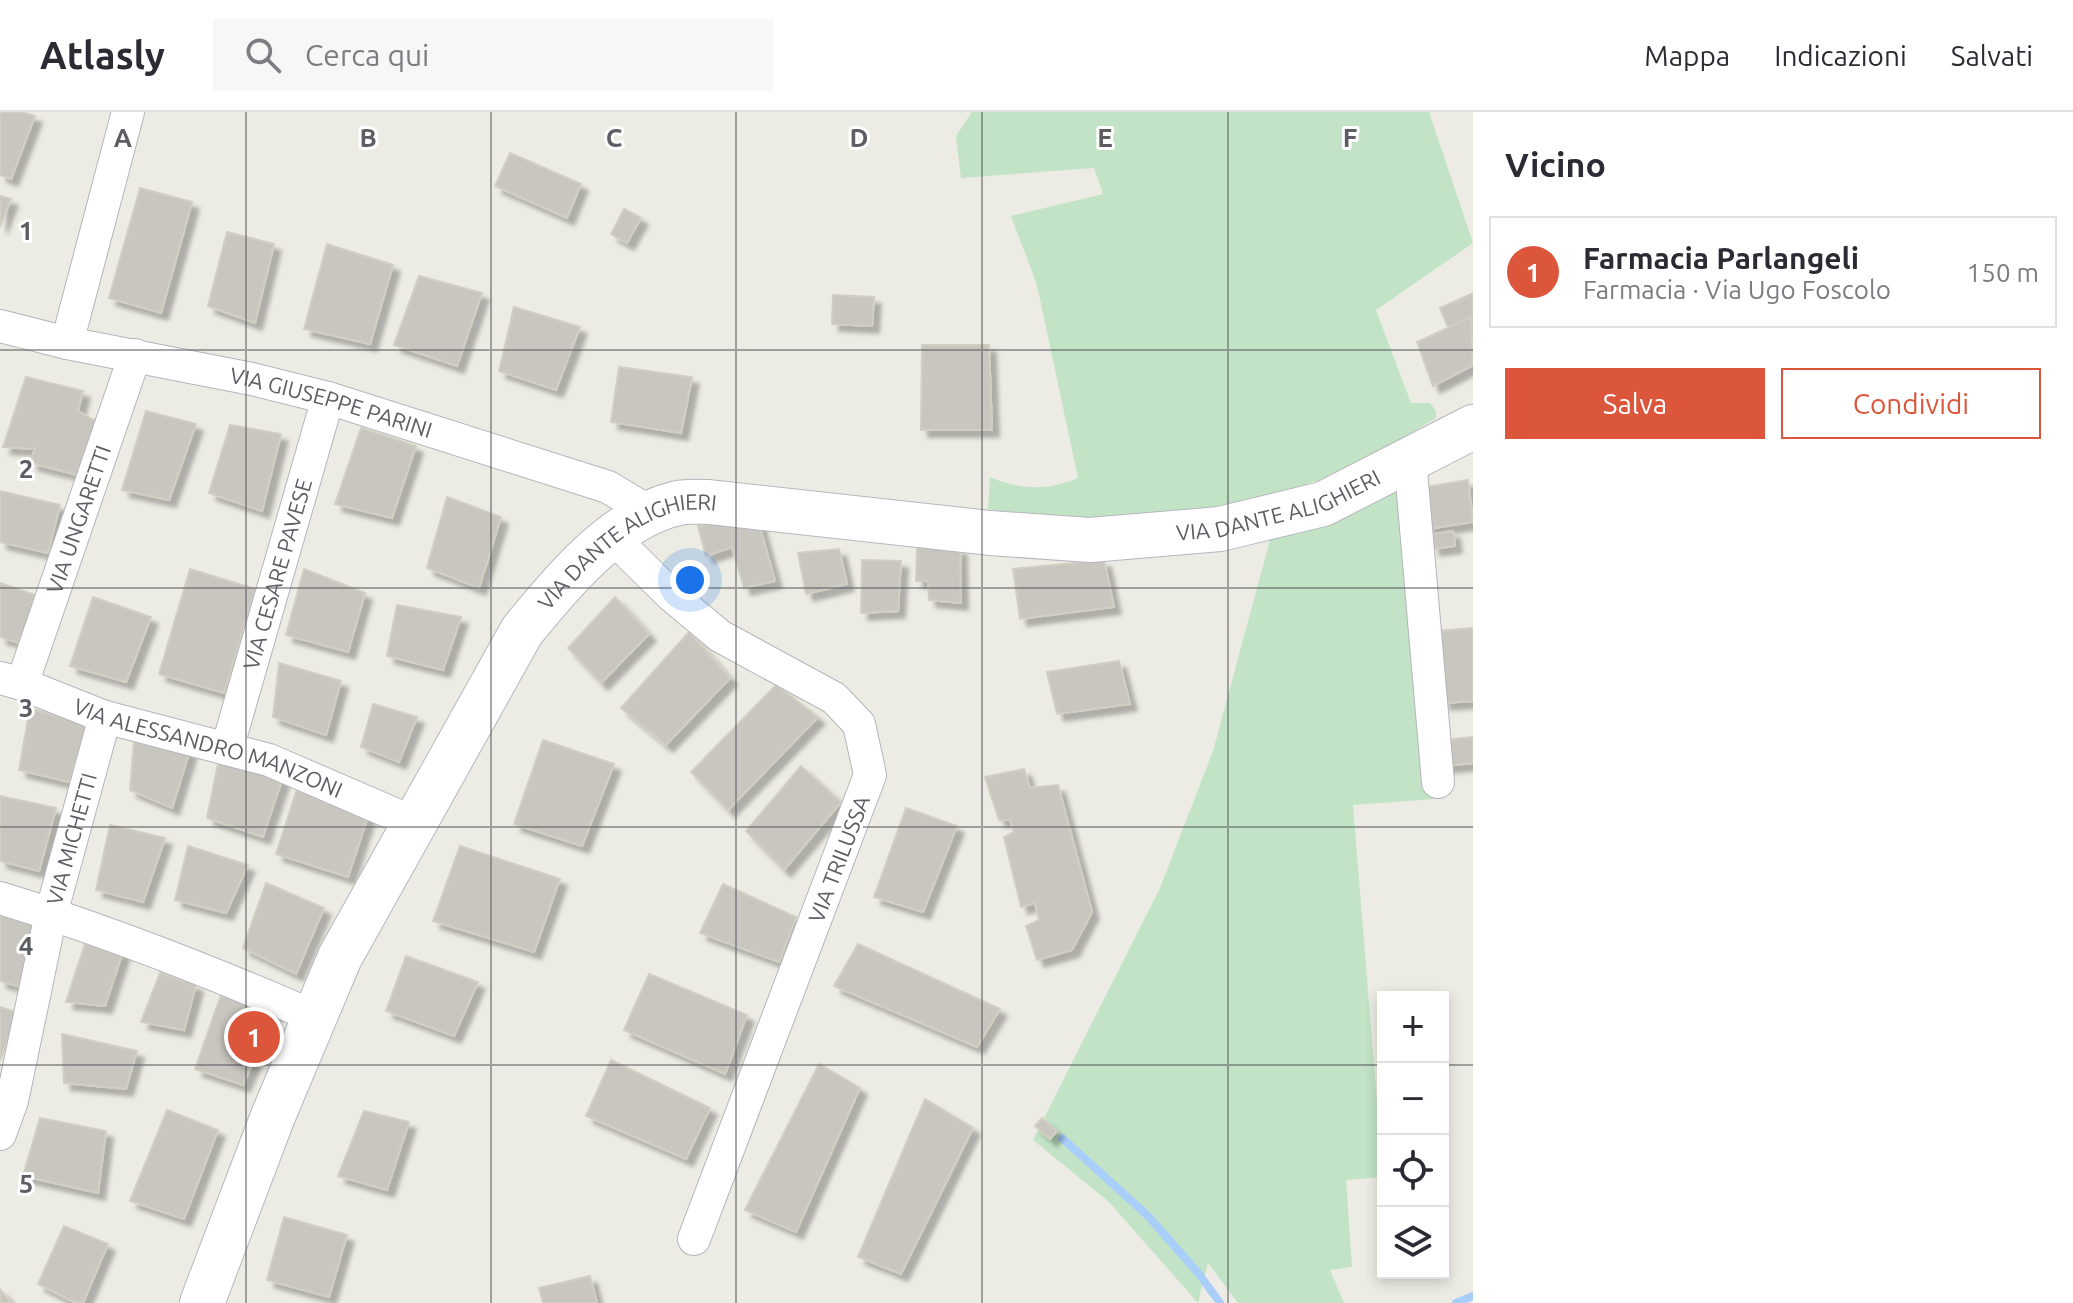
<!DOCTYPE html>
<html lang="it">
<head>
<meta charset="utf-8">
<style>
  :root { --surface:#fff; --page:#f7f7f7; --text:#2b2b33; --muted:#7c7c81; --line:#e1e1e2; --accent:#dc563b }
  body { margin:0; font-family:Ubuntu,sans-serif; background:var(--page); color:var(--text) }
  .controls { position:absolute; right:24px; bottom:24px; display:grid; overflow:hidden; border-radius:0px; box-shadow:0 4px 12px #0003 }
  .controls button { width:72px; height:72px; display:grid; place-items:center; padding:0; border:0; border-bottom:2px solid var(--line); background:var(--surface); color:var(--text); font:40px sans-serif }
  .you { position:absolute; left:690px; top:468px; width:28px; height:28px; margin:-20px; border:6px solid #fff; border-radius:50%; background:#1a73e8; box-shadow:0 0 0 12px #1a73e833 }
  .badge { display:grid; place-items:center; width:52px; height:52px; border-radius:50%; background:var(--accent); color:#fff; font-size:26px; font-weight:700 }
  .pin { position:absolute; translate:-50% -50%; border:4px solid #fff; box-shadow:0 2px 8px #0006 }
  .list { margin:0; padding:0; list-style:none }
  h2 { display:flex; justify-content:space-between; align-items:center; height:104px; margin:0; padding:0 32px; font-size:34px }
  h2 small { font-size:26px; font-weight:400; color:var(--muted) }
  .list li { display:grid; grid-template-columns:52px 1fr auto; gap:24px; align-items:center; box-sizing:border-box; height:112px; margin:0 16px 16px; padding:0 16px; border:2px solid var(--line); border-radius:0px }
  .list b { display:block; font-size:30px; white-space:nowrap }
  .list p { margin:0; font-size:26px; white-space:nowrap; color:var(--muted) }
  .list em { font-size:26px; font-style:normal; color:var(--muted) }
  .actions { display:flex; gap:16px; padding:24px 32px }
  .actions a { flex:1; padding:18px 0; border:2px solid var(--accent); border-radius:0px; text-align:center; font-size:28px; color:var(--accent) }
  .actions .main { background:var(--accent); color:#fff }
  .icon { flex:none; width:44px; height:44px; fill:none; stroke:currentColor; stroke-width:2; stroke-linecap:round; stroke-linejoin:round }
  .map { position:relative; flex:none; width:1473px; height:1191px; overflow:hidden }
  header { display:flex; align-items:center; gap:48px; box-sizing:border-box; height:112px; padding:0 40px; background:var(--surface); border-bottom:2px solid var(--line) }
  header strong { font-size:38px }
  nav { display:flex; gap:44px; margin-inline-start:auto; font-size:28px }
  .search { width:560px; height:72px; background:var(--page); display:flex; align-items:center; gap:20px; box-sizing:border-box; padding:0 28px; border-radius:0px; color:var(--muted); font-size:30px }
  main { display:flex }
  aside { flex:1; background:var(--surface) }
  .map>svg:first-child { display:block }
  .green { fill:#c2e3c5 }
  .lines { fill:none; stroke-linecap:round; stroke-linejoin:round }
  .stream { stroke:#a8cef9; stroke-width:8 }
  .building { fill:#c9c6c0; stroke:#d1cec2; stroke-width:2; filter:url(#shadow) }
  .minor-casing { stroke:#b4b5ba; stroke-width:34 }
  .secondary-casing { stroke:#b5b7bd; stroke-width:46 }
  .minor { stroke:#fff; stroke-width:32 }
  .secondary { stroke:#fff; stroke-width:44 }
  .grid { fill:none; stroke:#5c5e63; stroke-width:2; stroke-opacity:0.55 }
  .labels { text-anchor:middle; stroke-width:6; stroke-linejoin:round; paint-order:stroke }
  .street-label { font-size:22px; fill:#5c5e63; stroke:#fff }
  .grid-label { font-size:26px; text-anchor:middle; font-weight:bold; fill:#5c5e63; stroke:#fff; stroke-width:6; stroke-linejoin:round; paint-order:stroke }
</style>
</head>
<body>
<header>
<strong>Atlasly</strong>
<div class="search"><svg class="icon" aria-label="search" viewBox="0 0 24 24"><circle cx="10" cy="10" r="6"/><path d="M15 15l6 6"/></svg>Cerca qui</div>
<nav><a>Mappa</a><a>Indicazioni</a><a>Salvati</a></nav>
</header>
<main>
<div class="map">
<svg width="1473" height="1191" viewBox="0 0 1473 1191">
  <defs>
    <filter id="shadow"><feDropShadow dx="7" dy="7" stdDeviation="2" flood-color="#0004"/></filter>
  </defs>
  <rect width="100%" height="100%" fill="#edece4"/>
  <path class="green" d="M972,0H1429L1473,131L1376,198L1411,291H1430L1436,299V306L1399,328L1319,368L1251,392L1070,411L988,397L990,365C1020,378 1047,379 1078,366L1037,173L1011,104L1103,82L1094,56L961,66L956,24Z
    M1405,358L1427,646L1434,687L1353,693L1383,1065L1346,1068L1352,1155L1330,1158L1344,1191H1238L1208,1151L1198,1191L1109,1090L1033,1028L1160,776L1213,639L1273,417Z"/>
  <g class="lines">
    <path class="stream" d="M1062,1026L1148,1104L1199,1162L1220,1191
      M1456,1191L1473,1184"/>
  </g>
  <path class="building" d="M0,0H21L35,4L11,67L0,63Z
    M510,41L581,72L567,106L495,74Z
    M140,76L192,90L161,201L109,186Z
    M0,84L11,87L0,115Z
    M624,97L641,106L627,131L611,122Z
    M227,120L274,132L255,211L208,194Z
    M327,132L393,153L370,232L304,217Z
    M419,164L482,181L457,254L394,233Z
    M1473,181V204L1448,215L1440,196Z
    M833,183L874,185L872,214L832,212Z
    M514,195L580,215L556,278L499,259Z
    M1471,205L1473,253L1433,274L1417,230Z
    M922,233H989L992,318H921Z
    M619,255L692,265L681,321L611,310Z
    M26,265L83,279L78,299L95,309L78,363L30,351L35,337L3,335Z
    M146,299L196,312L169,388L122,378Z
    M230,313L281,322L262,399L209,381Z
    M361,316L416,334L392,406L335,392Z
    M1468,368L1473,410L1427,417L1420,376Z
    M0,379L60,393L48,441L0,430Z
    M447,385L501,405L479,476L427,456Z
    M757,405L775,469L744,476L732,435L706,444L698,414Z
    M1453,419L1455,434L1433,437L1430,423Z
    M917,435L960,436L961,491L929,488L928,469H916Z
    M839,437L847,472L806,482L798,441Z
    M862,448L901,449L898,499L861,501Z
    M1104,448L1114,495L1020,507L1013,457Z
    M190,457L255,477L224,581L159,562Z
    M304,457L365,481L348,540L286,523Z
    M0,471L35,483L23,532L0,525Z
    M93,485L151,505L126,570L70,554Z
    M615,485L649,522L601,571L568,536Z
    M397,493L461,505L443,558L387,544Z
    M1473,516V589L1443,591L1437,519Z
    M689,520L730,566L666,633L621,596Z
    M1119,549L1130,592L1057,602L1047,560Z
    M279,551L341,569L326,623L273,605Z
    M776,573L818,605L728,698L691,660Z
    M373,592L417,605L399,650L361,635Z
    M30,596L87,613L69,670L19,658Z
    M1473,625V651L1445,654L1443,628Z
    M134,628L190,638L172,696L130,678Z
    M543,628L614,652L582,734L514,712Z
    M219,647L283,665L263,725L207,706Z
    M801,654L841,690L784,758L746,719Z
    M1024,657L1030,676L1058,673L1092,800L1072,838L1037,848L1026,814L1039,808L1035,791L1021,795L1004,725L1014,720L1010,708H999L985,665Z
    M298,674L370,698L348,765L276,742Z
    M0,684L56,696L39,759L0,749Z
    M906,696L957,714L923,800L874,785Z
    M110,713L165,726L143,790L96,778Z
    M188,734L248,753L226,801L175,788Z
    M460,734L560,767L534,840L433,809Z
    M266,771L324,796L296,862L243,836Z
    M723,772L796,805L779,850L700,821Z
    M0,802L38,813L21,875L0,869Z
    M85,832L123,839L105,894L66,890Z
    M858,832L1000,897L977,935L834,874Z
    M406,844L478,870L454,924L386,899Z
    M160,861L196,873L184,918L141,910Z
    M649,862L747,903L725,962L624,918Z
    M222,880L274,901L243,973L195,957Z
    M0,895L18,901L0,949Z
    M62,922L137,939L126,977L64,971Z
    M611,948L710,996L686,1047L586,1004Z
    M819,952L860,976L796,1120L745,1098Z
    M925,987L973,1016L901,1162L858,1145Z
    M167,998L218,1018L184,1107L130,1089Z
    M364,999L409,1010L387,1078L338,1064Z
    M40,1006L106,1019L98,1081L23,1064Z
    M1042,1006L1057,1019L1050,1027L1035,1014Z
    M284,1105L347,1123L329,1185L267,1168Z
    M64,1114L108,1132L83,1191H76L38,1172Z
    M590,1164L597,1191H543L539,1176Z
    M0,1177L11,1191H0Z"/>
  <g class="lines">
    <g class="minor-casing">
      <g id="minor">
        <path id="s1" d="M0,214L67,231L252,267L328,286L608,375L651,401"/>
        <path d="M67,231L128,0"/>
        <path d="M1410,347L1438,670"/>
        <path d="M612,425L672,484L720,524L834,586L859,612L870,663L694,1127"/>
        <path id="s2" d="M0,566L22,572L105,605L269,648L415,711"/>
        <path id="s3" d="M22,572L135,243"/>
        <path id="s4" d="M227,637L328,286"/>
        <path d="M0,786C108,819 212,860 315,905"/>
        <path id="s5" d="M0,1022L12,989L51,802L105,605"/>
      </g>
    </g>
    <g class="secondary-casing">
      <g id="secondary">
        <path id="s6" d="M202,1191L273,1004L340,845L522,519C561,471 615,405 678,391C688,389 699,390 709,390L990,421L1090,428L1220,417L1323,392L1473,315"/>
      </g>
    </g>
    <use href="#minor" class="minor"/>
    <use href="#secondary" class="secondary"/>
  </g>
  <path class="grid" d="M246,0V1191M491,0V1191M736,0V1191M982,0V1191M1228,0V1191M0,238H1473M0,476H1473M0,715H1473M0,953H1383M1443,953H1473"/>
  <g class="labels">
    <g class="street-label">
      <text dy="8" stroke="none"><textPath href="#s1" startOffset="340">VIA GIUSEPPE PARINI</textPath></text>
      <text dy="8" stroke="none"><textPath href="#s6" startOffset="1558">VIA DANTE ALIGHIERI</textPath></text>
      <text dy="8" stroke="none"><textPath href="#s3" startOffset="174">VIA UNGARETTI</textPath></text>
      <text dy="8" stroke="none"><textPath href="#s6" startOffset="884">VIA DANTE ALIGHIERI</textPath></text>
      <text dy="8" stroke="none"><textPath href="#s4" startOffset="182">VIA CESARE PAVESE</textPath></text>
      <text dy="8" stroke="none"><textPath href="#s2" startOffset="220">VIA ALESSANDRO MANZONI</textPath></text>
      <text dy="8" stroke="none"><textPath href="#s5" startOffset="304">VIA MICHETTI</textPath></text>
      <text transform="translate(839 747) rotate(-69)" y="8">VIA TRILUSSA</text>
    </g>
  </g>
  <g class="grid-label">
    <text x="123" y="35">A</text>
    <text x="368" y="35">B</text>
    <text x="614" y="35">C</text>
    <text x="859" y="35">D</text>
    <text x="1105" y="35">E</text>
    <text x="1350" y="35">F</text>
    <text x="26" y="128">1</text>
    <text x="26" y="366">2</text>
    <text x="26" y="605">3</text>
    <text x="26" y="843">4</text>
    <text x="26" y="1081">5</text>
  </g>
</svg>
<div class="controls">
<button>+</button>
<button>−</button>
<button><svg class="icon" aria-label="locate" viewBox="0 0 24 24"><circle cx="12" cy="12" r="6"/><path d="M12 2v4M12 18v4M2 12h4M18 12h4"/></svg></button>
<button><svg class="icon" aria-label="layers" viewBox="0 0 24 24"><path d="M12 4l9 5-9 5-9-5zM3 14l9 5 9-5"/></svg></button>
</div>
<div class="you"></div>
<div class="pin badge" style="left:254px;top:925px">1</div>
</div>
<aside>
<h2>Vicino<small></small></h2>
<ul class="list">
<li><span class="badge">1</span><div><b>Farmacia Parlangeli</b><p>Farmacia · Via Ugo Foscolo</p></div><em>150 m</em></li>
</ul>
<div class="actions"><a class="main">Salva</a><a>Condividi</a></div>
</aside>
</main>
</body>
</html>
